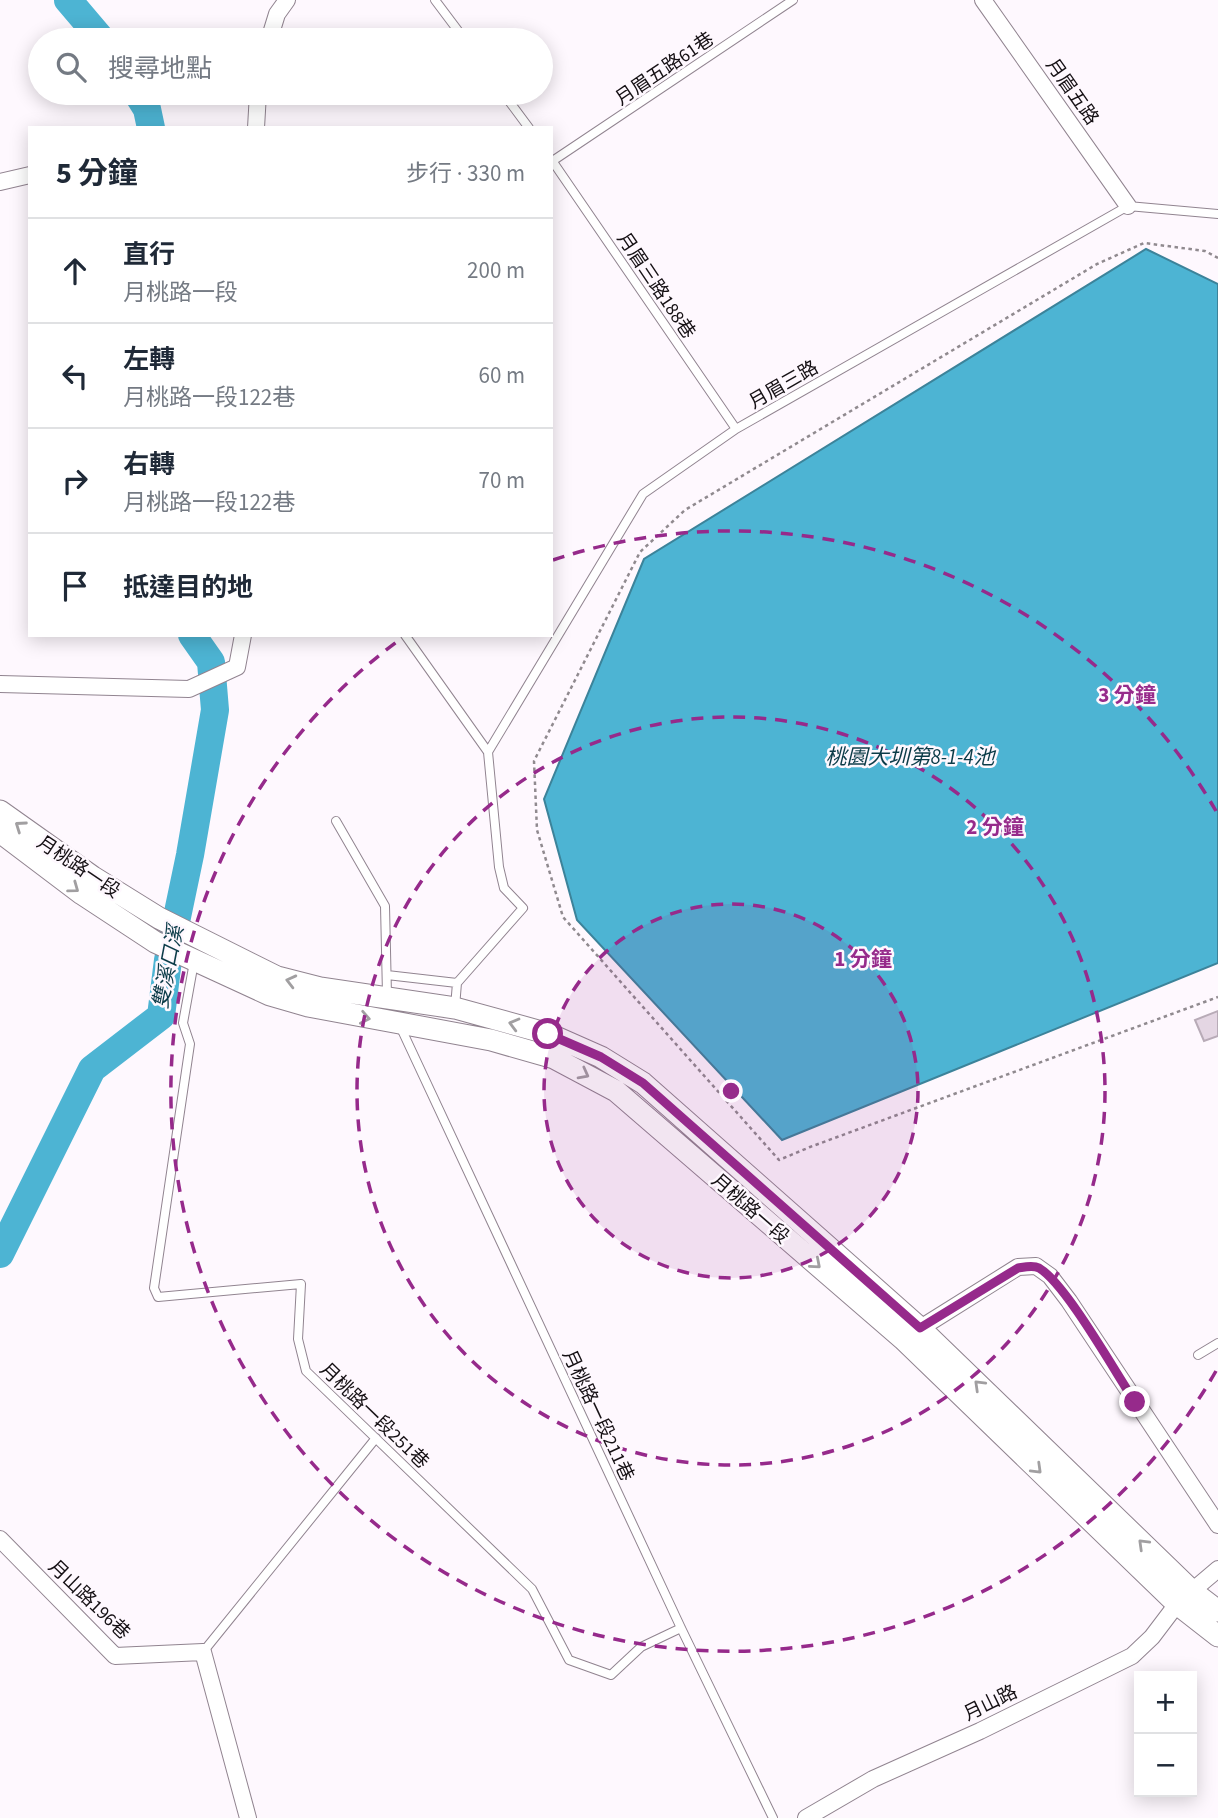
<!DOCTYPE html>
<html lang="zh-TW">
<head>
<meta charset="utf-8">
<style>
  :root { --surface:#fff; --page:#f6f6f7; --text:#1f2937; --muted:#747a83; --line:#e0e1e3 }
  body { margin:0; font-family:"Source Sans 3","Noto Sans TC",sans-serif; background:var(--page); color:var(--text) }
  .controls { position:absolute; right:21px; bottom:21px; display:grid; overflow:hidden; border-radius:0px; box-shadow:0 4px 18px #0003 }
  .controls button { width:63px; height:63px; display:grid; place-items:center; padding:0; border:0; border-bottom:2px solid var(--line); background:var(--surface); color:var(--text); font:35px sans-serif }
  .stop { position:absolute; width:21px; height:21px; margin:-16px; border:5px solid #962a8b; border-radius:50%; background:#fff }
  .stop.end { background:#962a8b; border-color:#fff; box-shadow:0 2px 7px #0008 }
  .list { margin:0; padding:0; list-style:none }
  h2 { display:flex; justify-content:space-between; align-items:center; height:91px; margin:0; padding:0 28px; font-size:30px }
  h2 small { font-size:23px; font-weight:400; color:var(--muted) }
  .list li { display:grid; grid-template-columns:46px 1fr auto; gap:21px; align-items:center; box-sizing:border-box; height:105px; padding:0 28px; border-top:2px solid var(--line) }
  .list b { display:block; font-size:26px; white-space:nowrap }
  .list p { margin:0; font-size:23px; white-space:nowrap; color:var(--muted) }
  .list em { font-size:23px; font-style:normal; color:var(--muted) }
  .icon { flex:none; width:38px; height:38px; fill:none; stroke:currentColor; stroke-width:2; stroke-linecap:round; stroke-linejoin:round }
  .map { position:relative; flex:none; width:1218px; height:1818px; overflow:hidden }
  .search { position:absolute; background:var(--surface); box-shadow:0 4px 18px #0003; left:28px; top:28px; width:525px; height:77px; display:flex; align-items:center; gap:18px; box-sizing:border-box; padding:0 24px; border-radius:38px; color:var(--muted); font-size:26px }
  .panel { position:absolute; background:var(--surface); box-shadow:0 4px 18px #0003; left:28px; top:126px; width:525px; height:511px; border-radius:0px }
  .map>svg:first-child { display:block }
  .water { fill:#4db4d3; stroke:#3c839a; stroke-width:2 }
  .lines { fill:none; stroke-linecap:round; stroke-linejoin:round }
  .river { stroke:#4db4d3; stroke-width:28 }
  .building { fill:#e4d6e3; stroke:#b8abb7; stroke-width:2 }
  .service-casing { stroke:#918490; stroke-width:10 }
  .minor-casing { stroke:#918490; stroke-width:18 }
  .tertiary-casing { stroke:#918490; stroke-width:23 }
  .path { stroke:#908a8f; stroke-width:2.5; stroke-dasharray:3.5 3.5; stroke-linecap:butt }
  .service { stroke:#fff; stroke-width:8 }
  .minor { stroke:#fff; stroke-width:16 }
  .tertiary { stroke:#fff; stroke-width:21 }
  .oneway { stroke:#a19fa1 }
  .route { stroke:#962a8b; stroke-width:9 }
  .ring { fill:none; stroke:#962a8b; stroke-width:3.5; stroke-dasharray:12 9 }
  .labels { text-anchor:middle; stroke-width:5; stroke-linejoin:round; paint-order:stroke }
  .street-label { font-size:19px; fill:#151014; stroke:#fef8fe }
  .water-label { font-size:21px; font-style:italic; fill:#0b3b48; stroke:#fef8fe }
  .centre { fill:#962a8b; stroke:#fef8fe; stroke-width:3.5 }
  .ring-label { font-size:21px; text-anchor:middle; font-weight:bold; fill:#962a8b; stroke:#fef8fe; stroke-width:5; stroke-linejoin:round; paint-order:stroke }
</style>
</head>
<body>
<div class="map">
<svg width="1218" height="1818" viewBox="0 0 1218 1818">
  <rect width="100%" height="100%" fill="#fef8fe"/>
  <path class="water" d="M1146,249L1218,284V963L782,1140L577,920L544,799L644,559Z"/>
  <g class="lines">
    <path class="river" d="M68,0L102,40
      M137,93L147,109L151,128
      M0,1254L92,1069L161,1016L168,960L190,855L215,710L211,662L192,635"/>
  </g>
  <path class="building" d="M1218,1011V1036L1204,1041L1195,1020Z"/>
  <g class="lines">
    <g class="service-casing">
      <path id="service" d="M435,0L465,40
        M503,93L529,128
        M551,159L736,429
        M551,162L793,0
        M405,635L488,752L643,494L736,429L1128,206L1218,214
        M336,821L385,906L387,995
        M194,962L183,1023L190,1044L154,1288L158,1297L301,1284L298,1339L306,1371L532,1589L569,1660L611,1675L641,1647L681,1628
        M387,975L457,983
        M455,1007L457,983L523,908L504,888L499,867L488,752
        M400,1026L681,1628L773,1818
        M1198,1355L1218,1343
        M203,1652L376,1438"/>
    </g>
    <g class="minor-casing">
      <path id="minor" d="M983,0L1128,206
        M269,40L277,14L287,0
        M256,128L258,93
        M0,182L30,175
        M0,684L189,689L237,667L243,635
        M911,1334L1018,1267L1036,1266L1050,1276L1069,1301L1218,1525
        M0,1539L115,1656L203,1652L248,1818
        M1192,1591L1218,1569
        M806,1818L873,1779L980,1731L1132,1656L1152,1637L1177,1604"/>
    </g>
    <g class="tertiary-casing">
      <path id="tertiary" d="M0,811L93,877L159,918L277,977L320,988L455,1008L549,1034L601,1057L643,1083L920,1328L1192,1591L1218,1611
        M0,832L82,894L155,942L270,995L308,1006L491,1040L554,1058L616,1091L903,1339L1177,1604L1218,1636"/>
    </g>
    <path class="path" d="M1218,258L1205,251L1144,243L1097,264L685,510L640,552L534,761L537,830L563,917L779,1160L810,1147L1218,997"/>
    <use href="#service" class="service"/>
    <use href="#minor" class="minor"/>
    <use href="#tertiary" class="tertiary"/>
  </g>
  <defs><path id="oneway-chevron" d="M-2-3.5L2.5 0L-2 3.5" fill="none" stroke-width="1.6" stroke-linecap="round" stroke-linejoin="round" transform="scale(1.75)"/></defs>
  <g class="oneway">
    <use href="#oneway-chevron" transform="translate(20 826) rotate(-145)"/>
    <use href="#oneway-chevron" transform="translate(74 888) rotate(36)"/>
    <use href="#oneway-chevron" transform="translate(291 981) rotate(-166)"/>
    <use href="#oneway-chevron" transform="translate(365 1018) rotate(11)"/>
    <use href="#oneway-chevron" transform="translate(514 1024) rotate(-165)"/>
    <use href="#oneway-chevron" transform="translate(584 1074) rotate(28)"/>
    <use href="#oneway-chevron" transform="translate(816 1264) rotate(41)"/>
    <use href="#oneway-chevron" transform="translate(979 1385) rotate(-136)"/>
    <use href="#oneway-chevron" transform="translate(1037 1469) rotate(44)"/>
    <use href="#oneway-chevron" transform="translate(1143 1544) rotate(-136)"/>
  </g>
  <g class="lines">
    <path class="route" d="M548,1034L601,1057L643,1083L920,1328L1018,1268C1025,1267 1033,1265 1039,1268C1066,1284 1115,1372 1135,1402"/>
  </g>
  <circle cx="731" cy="1091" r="187" fill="#962a8b" fill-opacity=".12"/>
  <g class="ring">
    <circle cx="731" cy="1091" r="187"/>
    <circle cx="731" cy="1091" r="374"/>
    <path d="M1216 1371A560 560 0 1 1 402 638M553 560A560 560 0 0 1 1216 811"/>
  </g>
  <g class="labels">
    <g class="street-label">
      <text transform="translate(664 68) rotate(-34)" y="7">月眉五路61巷</text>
      <text transform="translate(1073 91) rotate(55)" y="7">月眉五路</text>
      <text transform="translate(657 285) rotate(56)" y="7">月眉三路188巷</text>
      <text transform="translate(783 384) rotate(-30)" y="7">月眉三路</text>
      <text transform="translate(79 866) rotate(34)" y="7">月桃路一段</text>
      <text transform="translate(751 1208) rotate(41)" y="7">月桃路一段</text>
      <text transform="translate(375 1415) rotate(44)" y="7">月桃路一段251巷</text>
      <text transform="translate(599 1415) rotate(65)" y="7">月桃路一段211巷</text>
      <text transform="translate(90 1599) rotate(44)" y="7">月山路196巷</text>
      <text transform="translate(990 1702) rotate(-26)" y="7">月山路</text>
    </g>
    <g class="water-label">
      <text x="910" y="764">桃園大圳第8-1-4池</text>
      <text transform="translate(168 967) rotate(-79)" y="7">雙溪口溪</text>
    </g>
  </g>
  <circle cx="731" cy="1091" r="10" class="centre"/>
  <g class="ring-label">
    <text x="1127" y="702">3 分鐘</text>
    <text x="995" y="834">2 分鐘</text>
    <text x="863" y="966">1 分鐘</text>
  </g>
</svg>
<div class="controls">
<button>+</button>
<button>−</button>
</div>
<div class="stop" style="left:548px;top:1034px"></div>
<div class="stop end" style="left:1135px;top:1402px"></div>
<div class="search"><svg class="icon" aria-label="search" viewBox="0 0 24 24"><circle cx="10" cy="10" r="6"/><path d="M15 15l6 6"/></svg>搜尋地點</div>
<section class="panel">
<h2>5 分鐘<small>步行 · 330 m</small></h2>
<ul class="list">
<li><svg class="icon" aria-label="ahead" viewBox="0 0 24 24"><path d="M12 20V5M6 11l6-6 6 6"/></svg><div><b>直行</b><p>月桃路一段</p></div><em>200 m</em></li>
<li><svg class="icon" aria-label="left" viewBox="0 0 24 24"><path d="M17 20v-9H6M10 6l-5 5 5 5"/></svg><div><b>左轉</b><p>月桃路一段122巷</p></div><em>60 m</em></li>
<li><svg class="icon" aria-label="right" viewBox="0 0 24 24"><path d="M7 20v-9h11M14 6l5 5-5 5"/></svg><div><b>右轉</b><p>月桃路一段122巷</p></div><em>70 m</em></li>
<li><svg class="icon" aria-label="arrive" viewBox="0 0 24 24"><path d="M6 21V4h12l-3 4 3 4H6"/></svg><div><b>抵達目的地</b></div></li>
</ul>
</section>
</div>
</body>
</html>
